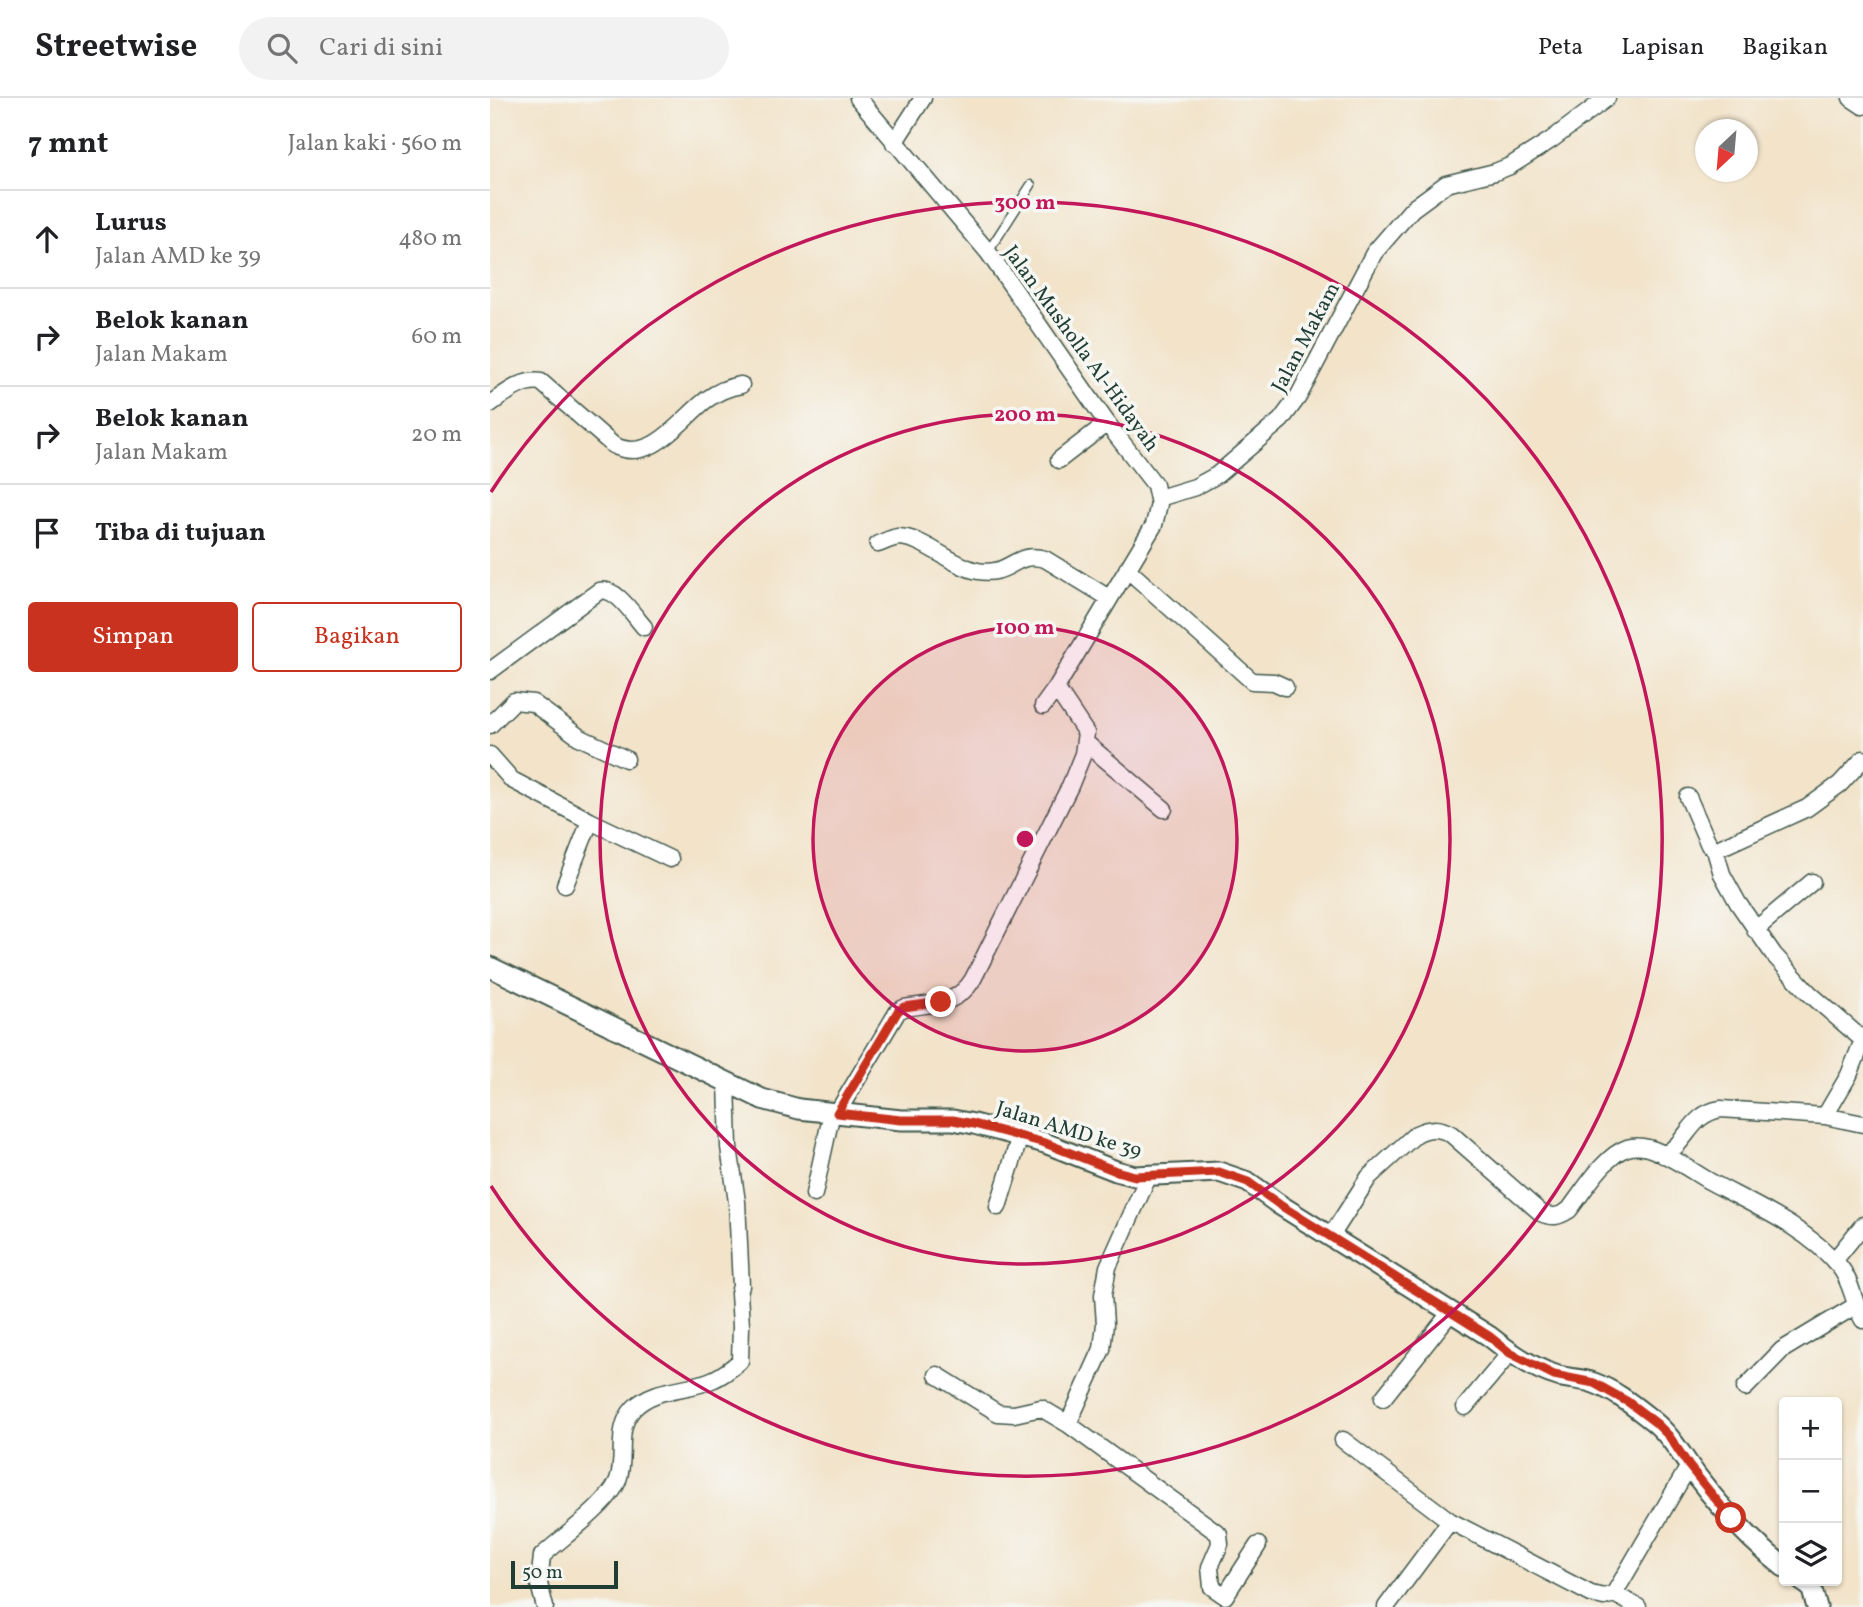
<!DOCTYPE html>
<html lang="id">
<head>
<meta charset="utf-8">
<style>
  :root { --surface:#fff; --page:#f2f2f2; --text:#202124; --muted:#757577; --line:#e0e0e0; --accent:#c8321e }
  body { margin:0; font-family:Vollkorn,serif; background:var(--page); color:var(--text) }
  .controls { position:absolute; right:21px; bottom:21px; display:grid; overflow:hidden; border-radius:7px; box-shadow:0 2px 5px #0004 }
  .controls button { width:63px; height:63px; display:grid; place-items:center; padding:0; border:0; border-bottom:2px solid var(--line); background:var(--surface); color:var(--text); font:35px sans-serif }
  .compass { position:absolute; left:1205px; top:21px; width:63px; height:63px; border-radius:50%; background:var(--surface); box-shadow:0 2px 5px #0004; rotate:206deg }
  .scale { position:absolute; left:21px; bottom:18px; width:107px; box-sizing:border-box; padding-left:7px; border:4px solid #1f3d34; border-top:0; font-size:19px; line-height:24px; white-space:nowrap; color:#1f3d34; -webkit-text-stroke:5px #f6f6f2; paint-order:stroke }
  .stop { position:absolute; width:21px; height:21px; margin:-16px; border:5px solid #c8321e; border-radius:50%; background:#fff }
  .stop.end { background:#c8321e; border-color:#fff; box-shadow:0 2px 7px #0008 }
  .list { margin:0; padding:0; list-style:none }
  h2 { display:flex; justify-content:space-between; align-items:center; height:91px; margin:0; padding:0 28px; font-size:30px }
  h2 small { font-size:23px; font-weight:400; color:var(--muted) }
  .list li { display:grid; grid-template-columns:46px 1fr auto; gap:21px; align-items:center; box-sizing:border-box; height:98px; padding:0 28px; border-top:2px solid var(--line) }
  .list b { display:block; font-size:26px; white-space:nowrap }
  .list p { margin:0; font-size:23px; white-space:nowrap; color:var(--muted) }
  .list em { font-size:23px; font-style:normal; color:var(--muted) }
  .actions { display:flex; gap:14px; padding:21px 28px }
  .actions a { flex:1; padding:16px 0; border:2px solid var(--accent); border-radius:7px; text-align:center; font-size:24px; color:var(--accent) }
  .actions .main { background:var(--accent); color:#fff }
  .icon { flex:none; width:38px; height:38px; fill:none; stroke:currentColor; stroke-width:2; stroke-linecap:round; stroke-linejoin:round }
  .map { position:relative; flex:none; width:1373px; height:1509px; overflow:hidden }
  header { display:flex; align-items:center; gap:42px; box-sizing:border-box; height:98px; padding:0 35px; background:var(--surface); border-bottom:2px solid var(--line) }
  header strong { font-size:33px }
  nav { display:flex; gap:38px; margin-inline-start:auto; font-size:24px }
  .search { width:490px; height:63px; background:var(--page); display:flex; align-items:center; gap:18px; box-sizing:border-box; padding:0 24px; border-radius:38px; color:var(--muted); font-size:26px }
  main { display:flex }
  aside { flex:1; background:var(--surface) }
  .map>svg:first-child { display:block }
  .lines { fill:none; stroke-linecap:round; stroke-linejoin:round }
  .service-casing { stroke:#3f564a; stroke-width:11 }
  .minor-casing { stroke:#3f564a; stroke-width:19 }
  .tertiary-casing { stroke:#3f564a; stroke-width:23 }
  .service { stroke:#fff; stroke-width:8 }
  .minor { stroke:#fff; stroke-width:16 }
  .tertiary { stroke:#fff; stroke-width:19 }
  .route { stroke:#c8321e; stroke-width:9 }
  .ring { fill:none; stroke:#c2185b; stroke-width:3.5 }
  .labels { text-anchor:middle; stroke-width:7; stroke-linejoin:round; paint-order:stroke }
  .street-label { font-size:21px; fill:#1f3d34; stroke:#f6f6f2 }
  .centre { fill:#c2185b; stroke:#f6f6f2; stroke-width:3.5 }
  .ring-label { font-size:21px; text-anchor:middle; font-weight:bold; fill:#c2185b; stroke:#f6f6f2; stroke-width:7; stroke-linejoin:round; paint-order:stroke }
</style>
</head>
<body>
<header>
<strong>Streetwise</strong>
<div class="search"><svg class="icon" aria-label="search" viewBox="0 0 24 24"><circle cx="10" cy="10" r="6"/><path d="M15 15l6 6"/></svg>Cari di sini</div>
<nav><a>Peta</a><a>Lapisan</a><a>Bagikan</a></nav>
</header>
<main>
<aside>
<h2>7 mnt<small>Jalan kaki · 560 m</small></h2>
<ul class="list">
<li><svg class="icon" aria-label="ahead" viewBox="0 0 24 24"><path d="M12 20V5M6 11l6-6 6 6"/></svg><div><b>Lurus</b><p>Jalan AMD ke 39</p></div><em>480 m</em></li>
<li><svg class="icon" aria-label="right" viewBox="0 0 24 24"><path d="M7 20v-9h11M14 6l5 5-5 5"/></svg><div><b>Belok kanan</b><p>Jalan Makam</p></div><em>60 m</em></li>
<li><svg class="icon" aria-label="right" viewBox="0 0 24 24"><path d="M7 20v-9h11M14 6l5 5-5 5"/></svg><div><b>Belok kanan</b><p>Jalan Makam</p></div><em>20 m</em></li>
<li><svg class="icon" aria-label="arrive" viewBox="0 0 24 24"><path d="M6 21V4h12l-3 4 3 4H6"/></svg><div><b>Tiba di tujuan</b></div></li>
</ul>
<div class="actions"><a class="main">Simpan</a><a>Bagikan</a></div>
</aside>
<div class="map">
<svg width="1373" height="1509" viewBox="0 0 1373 1509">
  <rect width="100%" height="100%" fill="#f6f6f2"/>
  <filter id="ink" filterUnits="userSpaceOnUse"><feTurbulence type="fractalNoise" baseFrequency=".0143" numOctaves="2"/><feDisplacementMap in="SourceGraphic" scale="14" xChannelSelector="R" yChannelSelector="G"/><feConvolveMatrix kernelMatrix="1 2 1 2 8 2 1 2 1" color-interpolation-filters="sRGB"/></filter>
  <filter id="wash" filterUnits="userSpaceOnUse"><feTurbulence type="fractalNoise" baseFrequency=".00686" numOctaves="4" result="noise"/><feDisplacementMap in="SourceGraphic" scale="28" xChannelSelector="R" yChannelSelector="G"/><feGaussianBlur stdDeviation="1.57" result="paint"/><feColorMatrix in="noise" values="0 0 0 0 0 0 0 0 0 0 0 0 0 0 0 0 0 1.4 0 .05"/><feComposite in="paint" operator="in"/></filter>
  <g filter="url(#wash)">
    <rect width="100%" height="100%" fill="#f2e3c9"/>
  </g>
  <g filter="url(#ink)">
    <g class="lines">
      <g class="service-casing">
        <path id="service" d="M498,154L541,87"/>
      </g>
      <g class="minor-casing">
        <path id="minor" d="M1361,0L1373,8
          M404,45L433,0
          M0,306C15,296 31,281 51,284L123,347C161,367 190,322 216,302C227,294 238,289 251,287
          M569,362L617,325
          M669,400L705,389L727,377L791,322L808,299L884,155L922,111L956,86L1005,74L1020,68L1061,42L1117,0
          M388,446C394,444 401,440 408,439C434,439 461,468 488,473C521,479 524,452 555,461L619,500
          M637,471L762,583L784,584L795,589
          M0,573L109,493C127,489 143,517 154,529
          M553,608L566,590
          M0,627L24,603L43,605L89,639L136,661
          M596,645L674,711
          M0,657L22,682L100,723L180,761
          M1198,699L1219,747L1225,752L1232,776L1248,805L1284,857L1319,895L1373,942
          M1225,752L1317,710L1350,686L1373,661
          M75,787L100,723
          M1265,832L1322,784
          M347,1015L408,913L414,910C442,905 467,908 483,881L580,688L593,656L596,635L566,590L664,427L669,406L665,387L617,325L498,154L368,0
          M1335,1018L1359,977L1373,942
          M1173,1057C1198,1046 1199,1016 1231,1011L1335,1018L1373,1026
          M659,1077L618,1169L613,1197L615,1226L612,1251L578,1326L729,1436L730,1446L720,1469L722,1489L735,1498L768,1447
          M324,1096L342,1014
          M508,1109L530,1038
          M841,1138L879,1079L926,1036C938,1030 948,1029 961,1036L1051,1115C1063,1120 1068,1119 1079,1112C1093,1094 1115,1057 1137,1050C1144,1048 1150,1048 1158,1050C1179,1056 1200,1072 1219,1083C1263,1107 1316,1129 1349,1168C1362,1183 1363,1205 1373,1222
          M1344,1163L1373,1127
          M447,1277L508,1315L524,1316L551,1310L578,1326
          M1255,1290L1292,1252L1365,1208
          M893,1300L961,1214
          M975,1309L1020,1255
          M853,1342L960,1423
          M1124,1496L1148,1509
          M55,1509L49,1486L52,1458C72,1439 119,1407 128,1382C137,1358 124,1331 144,1310C166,1288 197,1294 224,1281C233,1277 242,1270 250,1263L251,1228L249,1195L251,1188L247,1104L239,1049L237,984
          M896,1509L960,1423L1101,1496L1114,1499L1124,1496L1199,1368"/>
      </g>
      <g class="tertiary-casing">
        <path id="tertiary" d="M0,869L272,1001L309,1011L411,1022H463L484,1026L555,1045L626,1073L645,1078L729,1074L758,1084L790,1107L999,1238C1019,1254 1043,1271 1068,1278C1080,1281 1093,1281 1104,1285C1126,1293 1145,1309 1163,1323C1182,1338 1194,1362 1209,1381C1234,1414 1261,1443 1294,1469
          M1312,1483L1321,1489L1327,1509"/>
      </g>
      <use href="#service" class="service"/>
      <use href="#minor" class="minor"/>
      <use href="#tertiary" class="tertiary"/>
    </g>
  </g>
  <g class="lines" filter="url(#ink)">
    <path class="route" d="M451,904L414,909L408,913L347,1015L411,1022H463L484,1026L555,1045L626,1073L645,1078L729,1074L758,1084L790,1107L999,1238L1020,1255L1064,1277L1104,1285L1138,1304L1166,1325L1179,1338L1199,1368L1241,1420"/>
  </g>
  <circle cx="535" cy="741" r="212" fill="#c2185b" fill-opacity=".12"/>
  <g class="ring">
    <circle cx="535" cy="741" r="212"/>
    <circle cx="535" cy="741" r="425"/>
    <path d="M1 394A637 637 0 1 1 1 1088"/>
  </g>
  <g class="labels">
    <g class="street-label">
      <text transform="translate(815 239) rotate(-62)" y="7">Jalan Makam</text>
      <text transform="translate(592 250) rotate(54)" y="7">Jalan Musholla Al-Hidayah</text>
      <text transform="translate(579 1031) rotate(17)" y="7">Jalan AMD ke 39</text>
    </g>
  </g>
  <circle cx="535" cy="741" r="10" class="centre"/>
  <g class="ring-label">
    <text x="535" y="111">300 m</text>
    <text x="535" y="323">200 m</text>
    <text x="535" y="536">100 m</text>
  </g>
</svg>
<div class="controls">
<button>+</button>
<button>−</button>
<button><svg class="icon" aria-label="layers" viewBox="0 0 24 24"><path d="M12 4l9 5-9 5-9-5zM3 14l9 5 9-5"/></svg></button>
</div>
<svg class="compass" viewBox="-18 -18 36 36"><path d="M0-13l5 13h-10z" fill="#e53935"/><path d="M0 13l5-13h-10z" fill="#757577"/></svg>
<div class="scale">50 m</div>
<div class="stop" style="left:1241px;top:1420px"></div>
<div class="stop end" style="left:451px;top:904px"></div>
</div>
</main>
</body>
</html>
